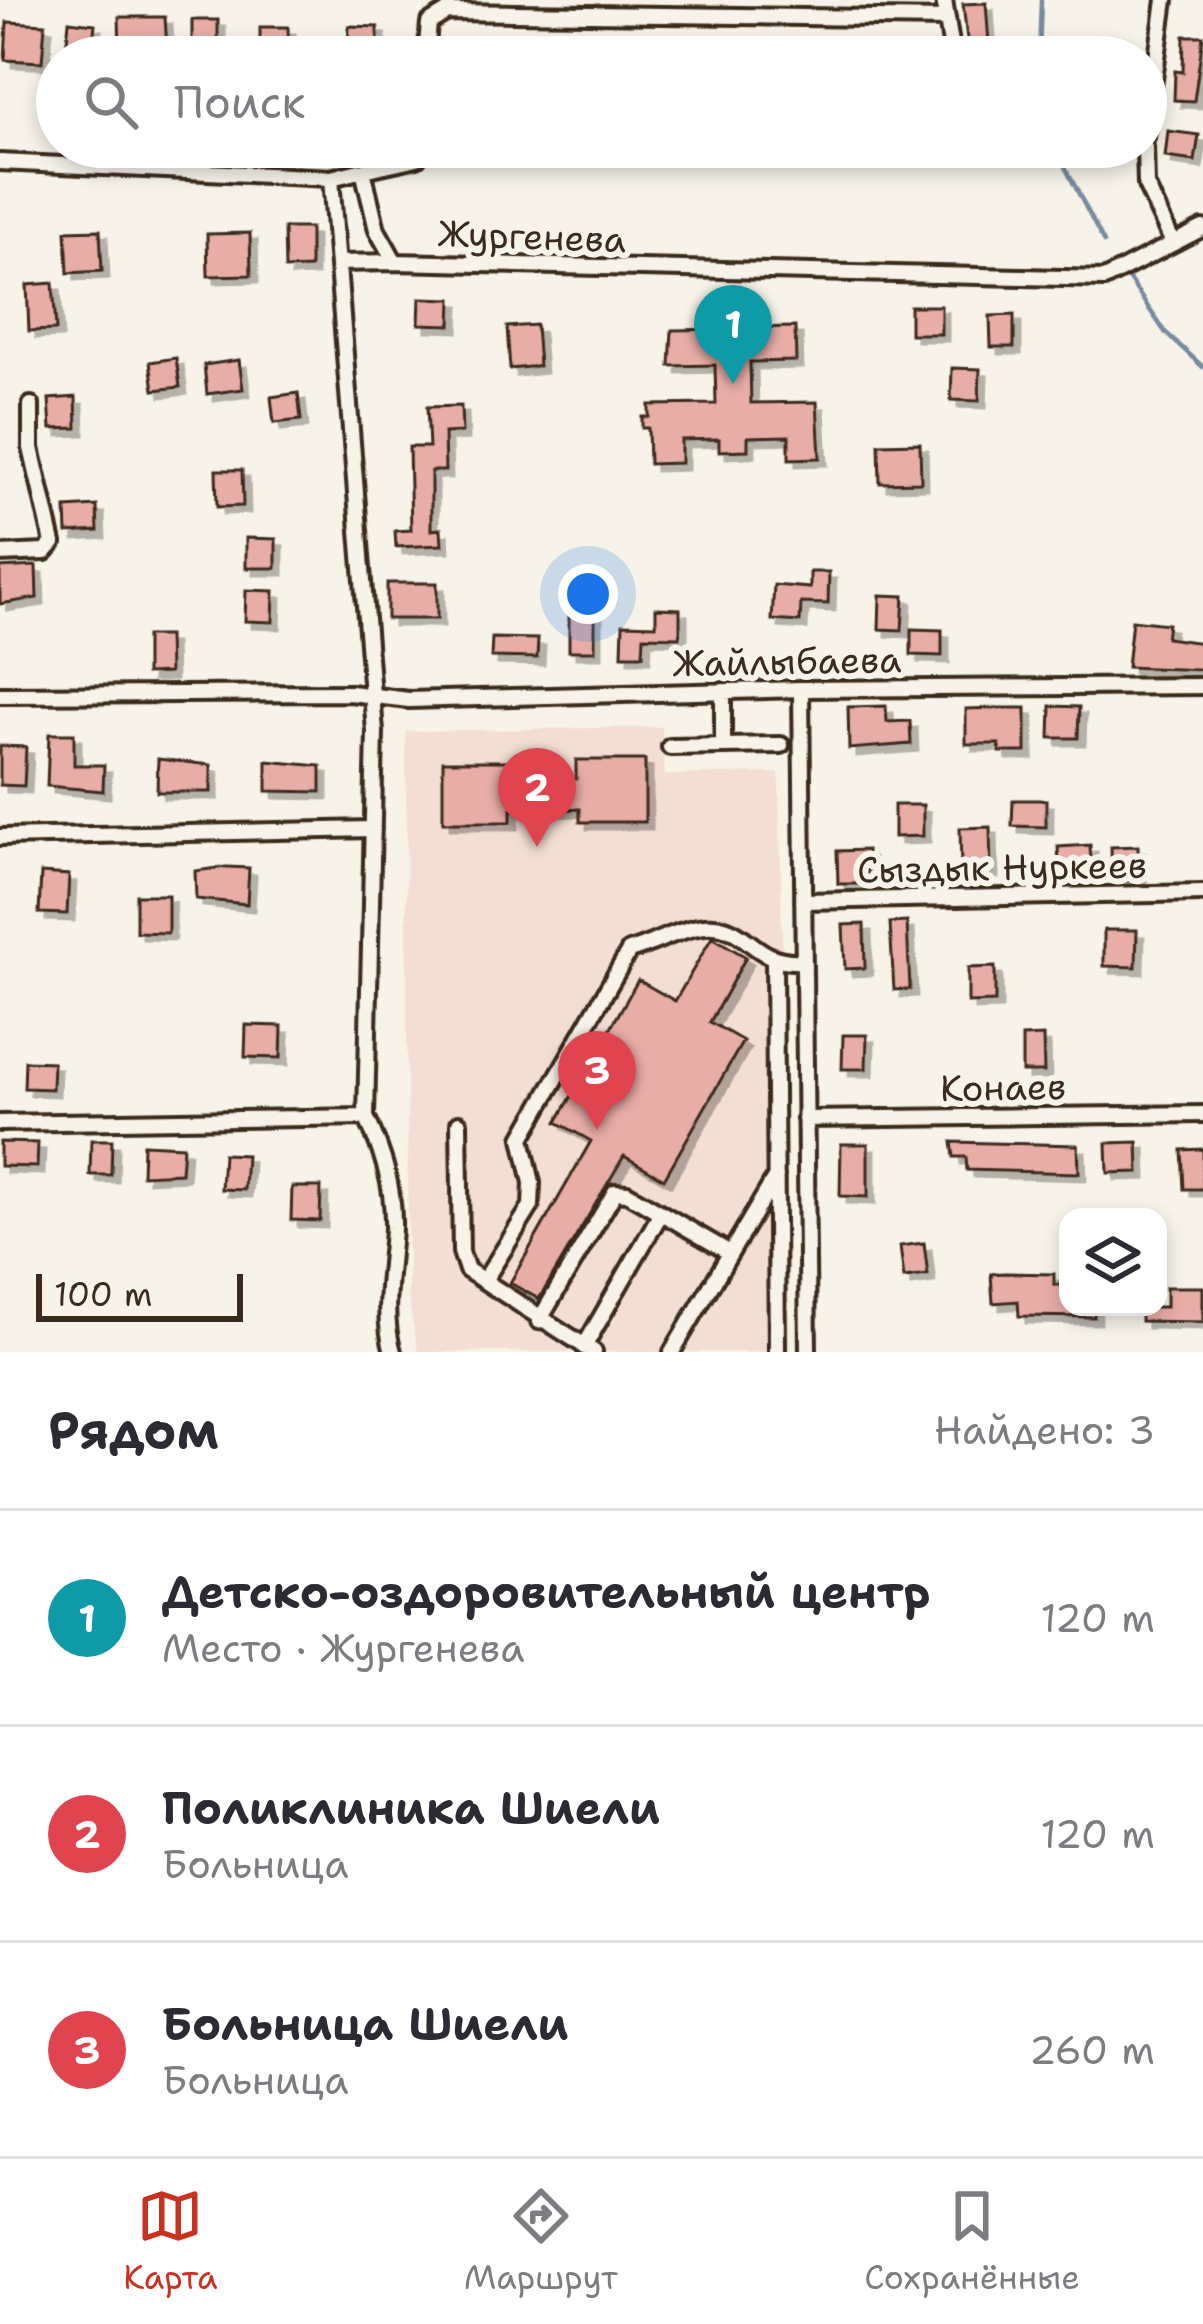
<!DOCTYPE html>
<html lang="ru">
<head>
<meta charset="utf-8">
<style>
  :root { --surface:#fff; --page:#f2f2f3; --text:#2b2b33; --muted:#7c7c81; --line:#e1e1e2; --accent:#c8321e }
  body { margin:0; font-family:"Shantell Sans",sans-serif; background:var(--page); color:var(--text) }
  .controls { position:absolute; right:36px; bottom:36px; display:grid; overflow:hidden; border-radius:24px; box-shadow:0 6px 18px #0003 }
  .controls button { width:108px; height:108px; display:grid; place-items:center; padding:0; border:0; border-bottom:3px solid var(--line); background:var(--surface); color:var(--text); font:60px sans-serif }
  .scale { position:absolute; left:36px; bottom:30px; width:207px; box-sizing:border-box; padding-left:12px; border:6px solid #3b2a1e; border-top:0; font-size:33px; line-height:42px; white-space:nowrap; color:#3b2a1e; -webkit-text-stroke:9px #f7f3e8; paint-order:stroke }
  .you { position:absolute; left:588px; top:594px; width:42px; height:42px; margin:-30px; border:9px solid #fff; border-radius:50%; background:#1a73e8; box-shadow:0 0 0 18px #1a73e833 }
  .badge { display:grid; place-items:center; width:78px; height:78px; border-radius:50%; background:var(--accent); color:#fff; font-size:39px; font-weight:700 }
  .pin { position:absolute; translate:-50% -99px; filter:drop-shadow(0 3px 6px #0008) }
  .pin::after { content:''; position:absolute; top:63px; width:42px; height:36px; background:inherit; clip-path:polygon(0 0,100% 0,50% 100%) }
  .list { margin:0; padding:0; list-style:none }
  h2 { display:flex; justify-content:space-between; align-items:center; height:156px; margin:0; padding:0 48px; font-size:51px }
  h2 small { font-size:39px; font-weight:400; color:var(--muted) }
  .list li { display:grid; grid-template-columns:78px 1fr auto; gap:36px; align-items:center; box-sizing:border-box; height:216px; padding:0 48px; border-top:3px solid var(--line) }
  .list b { display:block; font-size:45px; white-space:nowrap }
  .list p { margin:0; font-size:39px; white-space:nowrap; color:var(--muted) }
  .list em { font-size:39px; font-style:normal; color:var(--muted) }
  .icon { flex:none; width:66px; height:66px; fill:none; stroke:currentColor; stroke-width:2; stroke-linecap:round; stroke-linejoin:round }
  .map { position:relative; flex:none; width:1203px; height:1352px; overflow:hidden }
  .search { position:absolute; background:var(--surface); box-shadow:0 6px 18px #0003; left:36px; right:36px; top:36px; height:132px; display:flex; align-items:center; gap:30px; box-sizing:border-box; padding:0 42px; border-radius:66px; color:var(--muted); font-size:45px }
  .sheet { height:804px; background:var(--surface) }
  nav { display:flex; justify-content:space-around; align-items:center; box-sizing:border-box; height:168px; border-top:3px solid var(--line); background:var(--surface); font-size:33px; color:var(--muted) }
  nav a { display:grid; justify-items:center; gap:6px }
  nav .on { color:var(--accent) }
  .map>svg:first-child { display:block }
  .built { fill:#f2ded4 }
  .lines { fill:none; stroke-linecap:round; stroke-linejoin:round }
  .stream { stroke:#768ba1; stroke-width:4.5 }
  .building { fill:#e8ada7; stroke:#3b2a1e; stroke-width:3; filter:url(#shadow) }
  .minor-casing { stroke:#3b2a1e; stroke-width:22 }
  .minor { stroke:#f7f3e8; stroke-width:14 }
  .labels { text-anchor:middle; stroke-width:12; stroke-linejoin:round; paint-order:stroke }
  .street-label { font-size:36px; fill:#3b2a1e; stroke:#f7f3e8 }
</style>
</head>
<body>
<div class="map">
<svg width="1203" height="1352" viewBox="0 0 1203 1352">
  <defs>
    <filter id="shadow"><feDropShadow dx="7" dy="7" stdDeviation="0" flood-color="#0004"/></filter>
  </defs>
  <rect width="100%" height="100%" fill="#f7f3e8"/>
  <filter id="ink" filterUnits="userSpaceOnUse"><feTurbulence type="fractalNoise" baseFrequency=".00833" numOctaves="2"/><feDisplacementMap in="SourceGraphic" scale="24" xChannelSelector="R" yChannelSelector="G"/><feConvolveMatrix kernelMatrix="1 2 1 2 8 2 1 2 1" color-interpolation-filters="sRGB"/></filter>
  <g filter="url(#ink)">
    <path class="built" d="M662,727L665,775L779,773L790,1352H418L408,1298L406,731Z"/>
    <g class="lines">
      <path class="stream" d="M1039,57L1041,0
        M1055,147L1104,243
        M1126,275L1165,332L1203,367"/>
    </g>
    <path class="building" d="M986,3L990,57H969L963,4Z
      M119,17H165L167,49L120,50Z
      M192,20H218V49H192Z
      M69,21L95,24L92,53L66,50Z
      M7,22L45,24L42,62L5,60Z
      M349,26L378,27V51L348,52Z
      M260,27H288L289,57H260Z
      M1184,36H1203L1194,101L1174,100L1175,71L1183,72Z
      M1168,131L1199,135L1195,161L1165,157Z
      M284,228H310V268L285,269Z
      M100,230L102,271L68,273L66,231Z
      M250,233L251,275L208,276L207,234Z
      M53,283L56,330L29,331L27,285Z
      M420,298L452,299L451,325L419,324Z
      M910,306H941V334H910Z
      M727,313H738L739,328L795,327L796,361L750,362L751,403L817,402L820,458L789,459V436L748,437V450L719,451V439L681,440V463L649,464L648,428H642V417H649V405L716,404L715,365L670,366L672,330L727,329Z
      M1014,315V347H991L990,316Z
      M536,325L539,366L510,369L507,327Z
      M176,358L180,387L154,390L150,362Z
      M239,360L243,389L207,394L204,365Z
      M952,368L980,369L979,401L951,400Z
      M298,393L301,420L274,423L271,397Z
      M76,397L77,428L51,429L49,399Z
      M461,406L462,432L444,433L445,471H431V530L441,529L442,545L396,547L395,531L411,530L409,447H429L427,407Z
      M920,443L921,482L880,483L879,444Z
      M216,470H242L243,506L217,507Z
      M97,506L98,531L67,533L66,508Z
      M246,538L276,539V568H246Z
      M36,566L37,598L0,604V568Z
      M810,572H829L828,604L801,603L800,622L772,620L774,585L810,588Z
      M387,583H437V619H387Z
      M246,590L274,591L273,622L245,621Z
      M880,595L904,596L902,630L879,629Z
      M656,608L680,609V637L644,636L643,655H622L623,624L656,625Z
      M569,612H595V651H569Z
      M1132,620L1168,624L1166,638L1203,643V670L1127,667Z
      M911,629L942,630V656L911,655Z
      M146,636H168L169,673L146,674Z
      M492,638L538,639L537,658L491,657Z
      M886,706L887,722L910,721L911,744L849,749L848,707Z
      M1051,706L1079,707L1078,738H1050Z
      M999,708H1026V752H1000L999,744H966V709Z
      M49,734H74V765H104L103,791L47,786Z
      M0,746L26,747L24,786L0,785Z
      M158,759L211,765V792H157Z
      M576,760H645V822H580V809L511,810V822H443V761H513L512,779H576Z
      M267,761L321,766V792L267,791Z
      M1013,800H1046V827L1012,826Z
      M894,805H923V836L894,837Z
      M990,827L991,871H961L960,828Z
      M1090,845L1092,882L1060,884L1058,847Z
      M1138,846L1139,880L1112,881L1111,847Z
      M867,850V884H838L837,851Z
      M226,867L249,868L247,904L196,899L195,871Z
      M41,873L69,875L67,914L39,913Z
      M136,895H168V933L136,932Z
      M907,922L910,989L894,990L890,923Z
      M864,924L865,968L845,969L843,925Z
      M1104,930H1137L1136,967L1104,966Z
      M712,937L746,957L710,1022L743,1041L664,1179L624,1156L539,1299L510,1283L591,1141L557,1122L638,980L675,1001Z
      M995,967V1002L968,1003V968Z
      M246,1025L282,1026L281,1058L245,1057Z
      M843,1035H867L866,1069H842Z
      M1043,1036L1044,1072H1022V1037Z
      M25,1061L53,1062L52,1089L24,1088Z
      M91,1140H112L111,1175H90Z
      M0,1142L38,1143L37,1167L0,1166Z
      M952,1142L1078,1145L1079,1173L967,1170L966,1157H954Z
      M1138,1142L1139,1172L1108,1173L1107,1143Z
      M143,1144L183,1146L181,1173L142,1175Z
      M841,1144H868V1197L840,1196Z
      M1203,1149V1189H1184L1182,1150Z
      M223,1154L246,1155L244,1190L221,1189Z
      M292,1187H321L320,1221L291,1220Z
      M924,1243L928,1275L904,1278L900,1246Z
      M1005,1273L1054,1274V1285H1068V1307H1094V1317L1019,1316L1018,1301L993,1303L991,1274Z
      M1166,1287H1203V1322L1141,1321V1307H1166Z"/>
    <g class="lines">
      <g class="minor-casing">
        <path id="minor" d="M944,0L953,57
          M426,57L429,23L447,12L947,19
          M1146,137L1165,0
          M1145,147L1146,185L1173,243
          M0,162L331,178L363,170L377,230L395,262L1104,279L1203,228
          M363,170L417,158L426,147
          M331,178L375,732L366,1117C383,1152 394,1187 393,1228C391,1269 381,1312 393,1352
          M338,263L395,262
          M0,554L45,552L53,543L31,448V405
          M801,689L808,1352
          M723,691V746
          M0,695L350,693L409,700L801,689L1203,686
          M670,747L781,745
          M0,837L373,829
          M803,901L1203,893
          M774,962L777,1352
          M805,1119L1203,1114
          M0,1123L366,1117
          M459,1123L461,1252L467,1270L594,1352
          M484,1281L531,1206L532,1183L522,1138L629,951C654,944 688,924 714,926C750,929 754,964 802,961
          M539,1321L615,1192L627,1193L730,1253
          M584,1347L661,1213
          M672,1352L776,1176"/>
      </g>
      <use href="#minor" class="minor"/>
    </g>
  </g>
  <g class="labels">
    <g class="street-label">
      <text transform="translate(532 236) rotate(2)" y="13">Жургенева</text>
      <text transform="translate(787 661) rotate(-1)" y="13">Жайлыбаева</text>
      <text transform="translate(1002 867) rotate(-1)" y="13">Сыздык Нуркеев</text>
      <text transform="translate(1003 1087) rotate(-1)" y="13">Конаев</text>
    </g>
  </g>
</svg>
<div class="controls">
<button><svg class="icon" aria-label="layers" viewBox="0 0 24 24"><path d="M12 4l9 5-9 5-9-5zM3 14l9 5 9-5"/></svg></button>
</div>
<div class="scale">100 m</div>
<div class="you"></div>
<div class="pin badge" style="left:733px;top:384px;background:#0f9aa8">1</div>
<div class="pin badge" style="left:537px;top:847px;background:#e0444e">2</div>
<div class="pin badge" style="left:597px;top:1130px;background:#e0444e">3</div>
<div class="search"><svg class="icon" aria-label="search" viewBox="0 0 24 24"><circle cx="10" cy="10" r="6"/><path d="M15 15l6 6"/></svg>Поиск</div>
</div>
<section class="sheet">
<h2>Рядом<small>Найдено: 3</small></h2>
<ul class="list">
<li><span class="badge" style="background:#0f9aa8">1</span><div><b>Детско-оздоровительный центр</b><p>Место · Жургенева</p></div><em>120 m</em></li>
<li><span class="badge" style="background:#e0444e">2</span><div><b>Поликлиника Шиели</b><p>Больница</p></div><em>120 m</em></li>
<li><span class="badge" style="background:#e0444e">3</span><div><b>Больница Шиели</b><p>Больница</p></div><em>260 m</em></li>
</ul>
</section>
<nav>
<a class="on"><svg class="icon" aria-label="map" viewBox="0 0 24 24"><path d="M3 6l6-2 6 2 6-2v14l-6 2-6-2-6 2zM9 4v14M15 6v14"/></svg>Карта</a>
<a><svg class="icon" aria-label="directions" viewBox="0 0 24 24"><path d="M12 3l9 9-9 9-9-9zM9 14v-3h6M13 9l2 2-2 2"/></svg>Маршрут</a>
<a><svg class="icon" aria-label="saved" viewBox="0 0 24 24"><path d="M7 4h10v16l-5-4-5 4z"/></svg>Сохранённые</a>
</nav>
</body>
</html>
